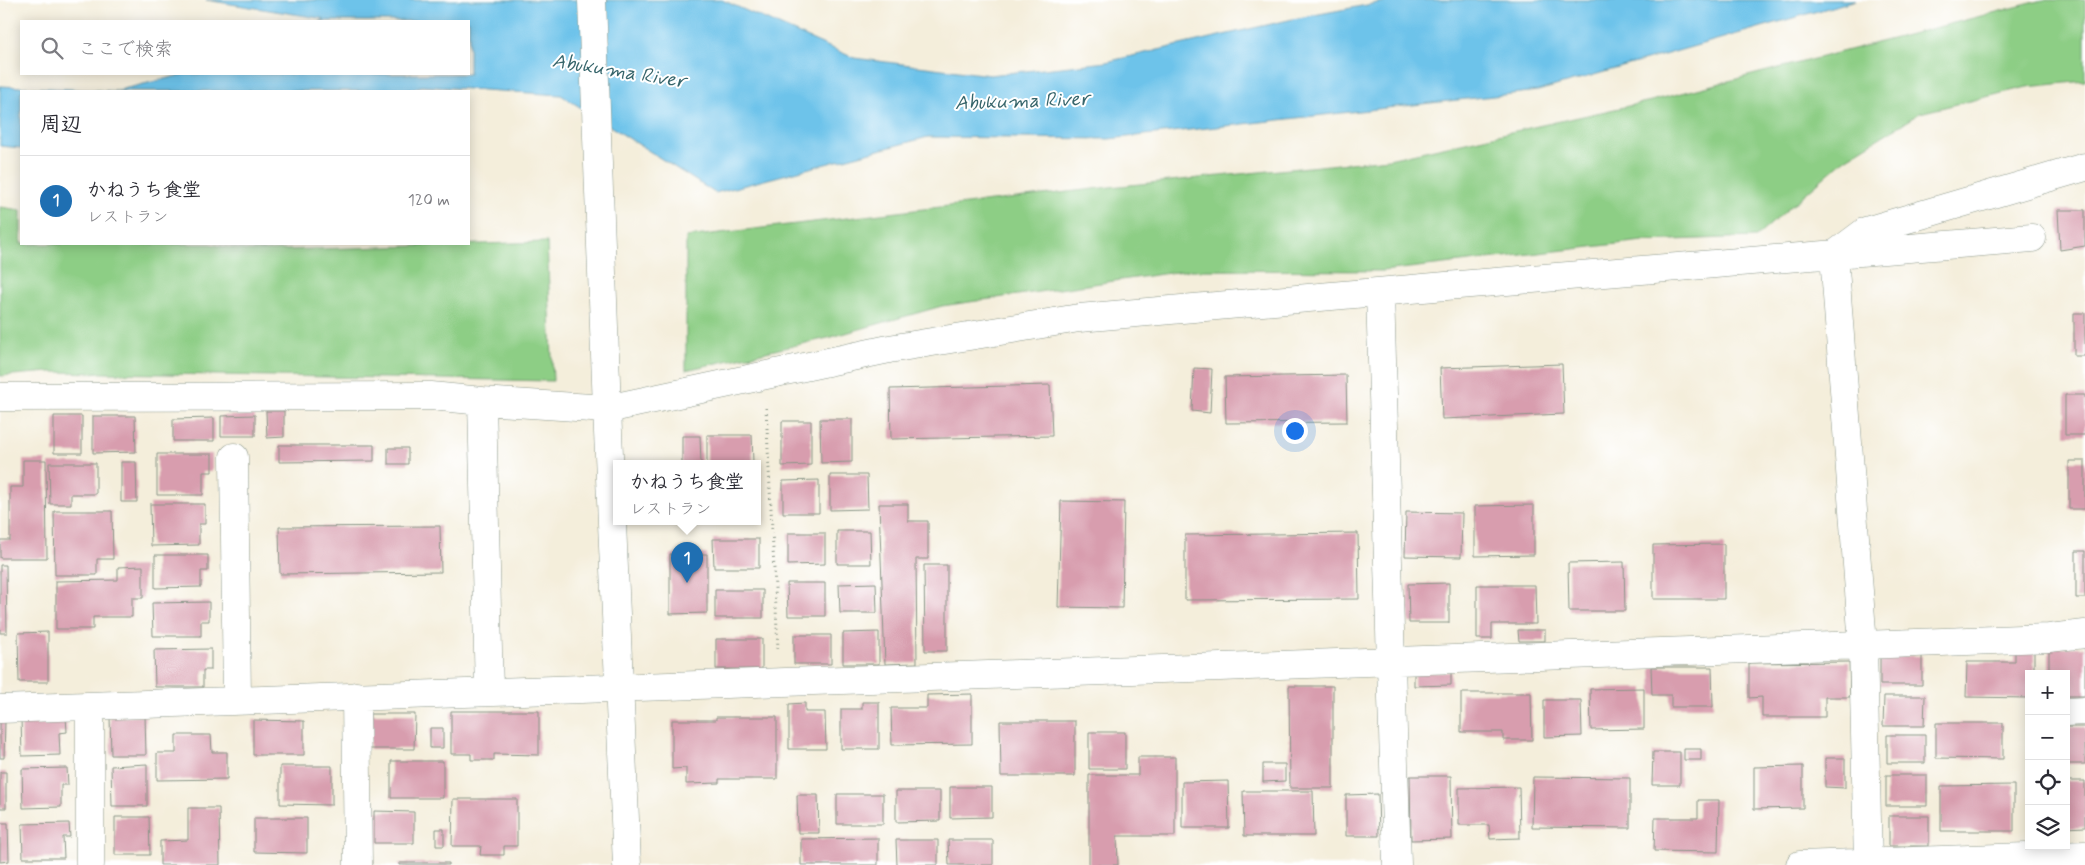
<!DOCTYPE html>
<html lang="ja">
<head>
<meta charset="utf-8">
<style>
  :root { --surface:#fff; --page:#f7f7f7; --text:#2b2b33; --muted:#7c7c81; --line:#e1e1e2; --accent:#1f6fb2 }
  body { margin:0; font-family:Mynerve,"Klee One",sans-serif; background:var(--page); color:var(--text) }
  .controls { position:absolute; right:15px; bottom:15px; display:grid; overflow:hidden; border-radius:0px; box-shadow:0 2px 12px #0003 }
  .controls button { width:45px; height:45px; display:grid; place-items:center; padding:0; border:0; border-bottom:1px solid var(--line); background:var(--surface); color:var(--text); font:25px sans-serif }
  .you { position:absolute; left:1294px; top:430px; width:18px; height:18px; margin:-12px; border:4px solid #fff; border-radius:50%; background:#1a73e8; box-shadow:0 0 0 8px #1a73e833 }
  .badge { display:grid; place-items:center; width:32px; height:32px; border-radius:50%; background:var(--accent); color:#fff; font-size:16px; font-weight:700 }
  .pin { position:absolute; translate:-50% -41px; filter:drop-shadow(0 1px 2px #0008) }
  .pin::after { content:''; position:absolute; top:26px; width:18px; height:15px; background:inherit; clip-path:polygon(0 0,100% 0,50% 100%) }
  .popup { position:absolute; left:613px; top:460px; width:148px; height:65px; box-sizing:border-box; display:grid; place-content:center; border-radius:0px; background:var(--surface); filter:drop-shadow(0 1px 4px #0005); font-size:16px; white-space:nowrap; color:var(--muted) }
  .popup b { font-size:19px; color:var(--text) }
  .popup::after { content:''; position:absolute; left:50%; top:100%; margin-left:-10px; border:10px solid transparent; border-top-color:var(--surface) }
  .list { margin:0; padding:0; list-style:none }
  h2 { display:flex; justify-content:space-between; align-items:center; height:65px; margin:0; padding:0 20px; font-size:21px }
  h2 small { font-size:16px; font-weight:400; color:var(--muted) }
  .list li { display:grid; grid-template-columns:32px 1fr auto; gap:15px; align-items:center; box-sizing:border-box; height:90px; padding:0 20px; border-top:1px solid var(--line) }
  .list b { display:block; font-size:19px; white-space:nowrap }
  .list p { margin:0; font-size:16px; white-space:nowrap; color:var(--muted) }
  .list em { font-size:16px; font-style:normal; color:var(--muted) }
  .icon { flex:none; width:28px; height:28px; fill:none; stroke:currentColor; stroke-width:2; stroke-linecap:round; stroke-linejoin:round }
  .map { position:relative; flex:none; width:2085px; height:865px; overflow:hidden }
  .search { position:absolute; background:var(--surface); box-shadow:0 2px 12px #0003; left:20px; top:20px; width:450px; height:55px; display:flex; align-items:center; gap:12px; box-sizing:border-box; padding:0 18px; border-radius:0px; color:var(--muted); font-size:19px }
  .panel { position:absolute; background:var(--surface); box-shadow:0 2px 12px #0003; left:20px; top:90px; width:450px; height:155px; border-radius:0px }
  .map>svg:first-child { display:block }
  .green { fill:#8dce85; stroke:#56865c }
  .water { fill:#6dc3ea; stroke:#46808f }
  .building { fill:#d89dae }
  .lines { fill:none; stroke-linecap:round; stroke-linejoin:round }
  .minor-casing { stroke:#8a9688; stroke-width:29 }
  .tertiary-casing { stroke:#8a9688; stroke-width:29 }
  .path { stroke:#8a9688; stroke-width:3; stroke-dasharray:1 4; stroke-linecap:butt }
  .minor { stroke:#fff; stroke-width:28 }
  .tertiary { stroke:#fff; stroke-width:28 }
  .labels { text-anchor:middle; stroke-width:4; stroke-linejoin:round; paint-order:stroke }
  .water-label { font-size:20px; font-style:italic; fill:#36656b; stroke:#fff }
</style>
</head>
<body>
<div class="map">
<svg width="2085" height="865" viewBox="0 0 2085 865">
  <rect width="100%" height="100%" fill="#fff"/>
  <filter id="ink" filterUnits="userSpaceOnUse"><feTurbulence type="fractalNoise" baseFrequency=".02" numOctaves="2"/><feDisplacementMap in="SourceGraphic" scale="10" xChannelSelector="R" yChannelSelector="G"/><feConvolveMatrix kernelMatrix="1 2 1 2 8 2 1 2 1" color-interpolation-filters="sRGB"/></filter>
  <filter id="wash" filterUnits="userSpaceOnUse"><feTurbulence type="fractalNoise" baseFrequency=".0096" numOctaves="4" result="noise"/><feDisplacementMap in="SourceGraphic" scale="20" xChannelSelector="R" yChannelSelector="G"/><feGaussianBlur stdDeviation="1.12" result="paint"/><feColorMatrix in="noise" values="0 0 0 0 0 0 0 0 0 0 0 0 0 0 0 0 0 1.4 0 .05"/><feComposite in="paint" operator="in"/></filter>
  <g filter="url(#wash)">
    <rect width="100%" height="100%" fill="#f4eedb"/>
    <path class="green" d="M2043,0H2085V81L2027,87L1920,113L1845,159L1756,237L1643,241L1383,271L1190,270L942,306L828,338L686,370V237L1110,187L1389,159L1651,101Z
      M0,207L21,210V244H210L251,251L547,242L553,381L50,372L0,376Z"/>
    <path class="water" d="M206,0H722L854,58L990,75L1106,62L1293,19L1393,0H1856L1538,91L1109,139L928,137L715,193L561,95L422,86L404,91H21V148L0,146V86L115,91L185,74H469V21H320L325,19Z"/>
    <g id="blocks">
      <path class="building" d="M2058,210H2085V246L2060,250Z
        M2074,313H2085V356H2074Z
        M1562,364L1564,414L1442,419L1440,368Z
        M1194,368L1212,369L1210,413L1192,411Z
        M1346,375L1347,422L1226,423L1225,377Z
        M1050,385L1052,436L891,439L890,389Z
        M2065,395H2085V435H2065Z
        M266,411H284V437L267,438Z
        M255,415V436H221V416Z
        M54,416H82V453H54Z
        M93,416H135L136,452L93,453Z
        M214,418V441H173V419Z
        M820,419H852V462L821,463Z
        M782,421H811V465L782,466Z
        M707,435H752L753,463L707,464Z
        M682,436H700L701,464H682Z
        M279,445H374V461L279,462Z
        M388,448H408V464H388Z
        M157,454H212V472H203V495H157Z
        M23,460H46L47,558H0V540H10V487H23Z
        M2069,461H2085V509H2069Z
        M121,462H136L137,502H121Z
        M49,463H96V494H71V504H50Z
        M830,475H867L868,509L830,510Z
        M819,480V513H783V481Z
        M1061,501L1124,502L1122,608L1058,607Z
        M150,504H205V524H199V545L151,546Z
        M879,504H908V521H928V559H916L917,663L885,664Z
        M1534,505V555L1475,556V506Z
        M54,511H112L113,559H97V575H55Z
        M1406,512L1462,513L1461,557L1405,556Z
        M440,526L441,572L280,574L279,527Z
        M837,531H870L871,564H837Z
        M788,533H825V564L788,565Z
        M1358,533L1359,599L1185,600V535Z
        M713,539H759V568H714Z
        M1724,544V599H1653V545Z
        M2076,551H2085V598H2076Z
        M670,554H707V613L670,614Z
        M155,555H208V571H201V587L155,588Z
        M1624,562L1625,611H1569L1568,563Z
        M0,565H6L7,633H0Z
        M924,565H947V651H925Z
        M143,566V598H132V617H93V629H56V581L118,580V567Z
        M787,583H825V616H788Z
        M876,583L877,613H840L839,584Z
        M1449,583V623H1409L1408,584Z
        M1477,585H1535L1536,624H1492V639H1477Z
        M715,590H763V618H715Z
        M209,602V621H201V636H153L152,603Z
        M1518,630H1545V641H1519Z
        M48,632V682H19L18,633Z
        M879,632V664H843V633Z
        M794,635H831V664H794Z
        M716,639H762V669H716Z
        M2049,647H2085V696H2066V674H2049Z
        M211,649V670H203V687H155L154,650Z
        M2015,651H2034V674H2029V698L1966,697L1967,662H2015Z
        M1880,655L1922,656V685H1880Z
        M1849,662L1850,697H1825V717H1762V697L1749,698V663Z
        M1651,667H1712L1713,707H1671V695H1652Z
        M1451,672V685L1414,686V673Z
        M1289,686H1333V788H1290Z
        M1644,688V729L1591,730L1590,689Z
        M1461,693H1531L1532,740H1503V732H1461Z
        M972,694V744L892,745L891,708H927V695Z
        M1884,696H1925L1924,726H1883Z
        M1544,700H1581L1582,736L1544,737Z
        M862,702H879V749H841V709H862Z
        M805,703V712H825L826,749H789V704Z
        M451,711H539V755L494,754V760H471V754H451Z
        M370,714H415L414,749H370Z
        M145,716L146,755H111L110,717Z
        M66,717L67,732L59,733L60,755L22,756L21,718Z
        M716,717H777V779H719V783L686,784V768L672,769V720H716Z
        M253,720L304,721V755H253Z
        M0,721H5L4,758H0Z
        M1000,721H1075V776H1001Z
        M1936,723H2003V759L1936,758Z
        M2066,727H2085V764H2066Z
        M430,728H443V748H430Z
        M1089,732H1125V769H1089Z
        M176,735H211L212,752H227V779L157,780V753H176Z
        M1887,735H1925V763H1887Z
        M1684,749H1701V760H1684Z
        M1653,752H1680V785H1652Z
        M1138,757H1175V836H1117L1118,865H1089V775H1138Z
        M1825,758H1845V788L1825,787Z
        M391,761H443V798H391Z
        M147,764V806H112L111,766Z
        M1263,764H1285V781L1263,782Z
        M280,766H332V805L280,804Z
        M1803,766V808L1754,809V767Z
        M67,768L68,785H61V807L23,808L22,769Z
        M0,772H6V808H0Z
        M1886,775H1927V806H1886Z
        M1410,776H1451L1452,839L1411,840Z
        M1533,777L1630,778V828L1532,827Z
        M1228,781L1229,828H1182V782Z
        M2066,781H2085V827L2066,828Z
        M2014,785V831H1941V786Z
        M950,787H992V817L950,818Z
        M1519,787L1520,838L1490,839L1489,825H1459V788Z
        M896,791H940V821L896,822Z
        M1243,791H1313L1314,836H1244Z
        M837,794H883V824H837Z
        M1378,794L1379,836H1346V795Z
        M797,795H818L819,833H798Z
        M453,799H517V846H504V855H480L481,846H452Z
        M1698,800H1719L1718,852L1654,851L1655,818H1698Z
        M188,808H219L220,865H160V841L188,840Z
        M374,811L414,812V843H374Z
        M1889,816H1929V846H1889Z
        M115,817H149L150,855H115Z
        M254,818H307V853L254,852Z
        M0,823H8L9,861L0,862Z
        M69,823L70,837H63L64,858H23L22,824Z
        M436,829H444V846H436Z
        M878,838V865H801V839Z
        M896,840H938V865H897Z
        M948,840H993V865H949Z
        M399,863H449V865H399Z"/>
    </g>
  </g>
  <g filter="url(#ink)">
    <use href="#blocks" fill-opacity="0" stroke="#8a9688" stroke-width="1"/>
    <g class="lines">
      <g class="minor-casing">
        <path id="minor" d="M1380,293L1397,865
          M0,397L431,396L482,401L489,692
          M482,401L607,409L889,349L1079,318L1446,286L2032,238
          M234,457L237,700
          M356,696L358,865
          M0,709L1863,645L2049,638L2085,634
          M2066,712L2085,711
          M90,865V706
          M1800,865L2085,855
          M1868,865L1863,645L1834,255L1866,231L2085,167"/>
      </g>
      <g class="tertiary-casing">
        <path id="tertiary" d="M592,0L607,409L627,865"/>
      </g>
      <path class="path" d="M766,408L778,649"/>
      <use href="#minor" class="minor"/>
      <use href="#tertiary" class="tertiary"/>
    </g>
  </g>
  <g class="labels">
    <g class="water-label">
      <text transform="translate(619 70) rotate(9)" y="7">Abukuma River</text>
      <text transform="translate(1022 100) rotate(-2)" y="7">Abukuma River</text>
    </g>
  </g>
</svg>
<div class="controls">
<button>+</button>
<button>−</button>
<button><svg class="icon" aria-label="locate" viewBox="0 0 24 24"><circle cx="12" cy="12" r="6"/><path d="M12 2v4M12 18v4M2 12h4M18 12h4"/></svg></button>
<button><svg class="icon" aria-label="layers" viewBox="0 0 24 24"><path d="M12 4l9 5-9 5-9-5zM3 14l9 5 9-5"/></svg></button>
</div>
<div class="you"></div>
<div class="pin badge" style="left:687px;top:583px">1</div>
<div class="popup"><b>かねうち食堂</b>レストラン</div>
<div class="search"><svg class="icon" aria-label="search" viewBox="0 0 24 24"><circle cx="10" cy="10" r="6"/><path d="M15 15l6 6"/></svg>ここで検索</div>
<section class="panel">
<h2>周辺<small></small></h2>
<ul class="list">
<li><span class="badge">1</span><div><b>かねうち食堂</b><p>レストラン</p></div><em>120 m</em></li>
</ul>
</section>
</div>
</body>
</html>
